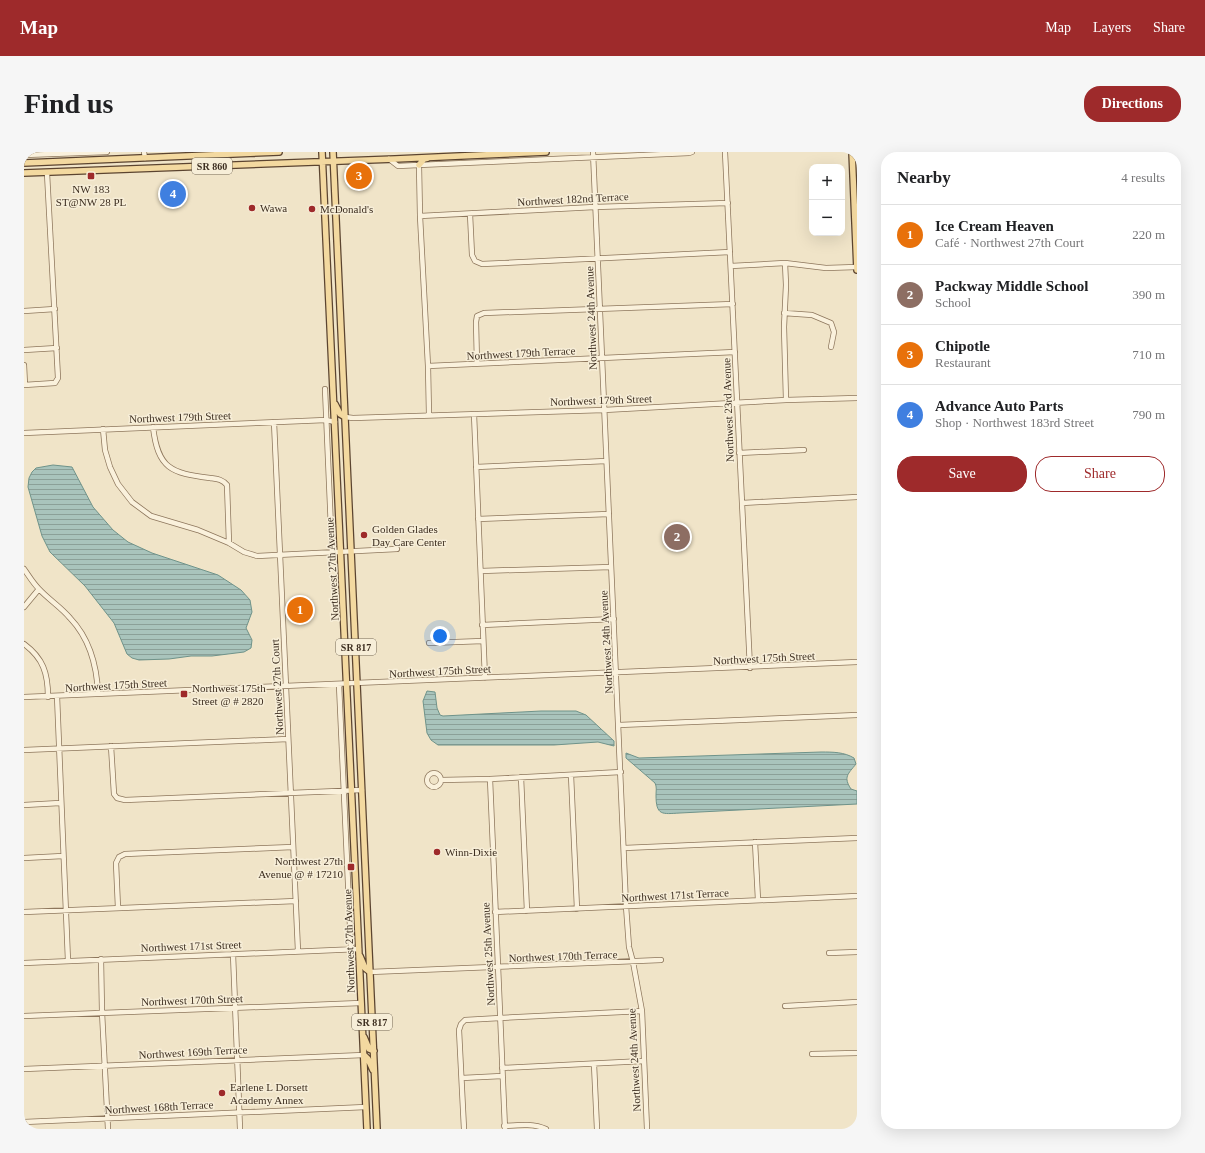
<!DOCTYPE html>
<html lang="en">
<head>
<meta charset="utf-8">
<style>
  :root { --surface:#fff; --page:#f6f6f6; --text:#202124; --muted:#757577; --line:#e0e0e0; --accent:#9e2a2b }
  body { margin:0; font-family:"Times New Roman",serif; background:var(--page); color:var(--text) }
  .controls { position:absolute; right:12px; top:12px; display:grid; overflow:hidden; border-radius:8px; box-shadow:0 4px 16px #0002 }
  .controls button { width:36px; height:36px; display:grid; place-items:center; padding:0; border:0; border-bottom:1px solid var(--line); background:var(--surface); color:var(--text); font:20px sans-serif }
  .you { position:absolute; left:416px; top:484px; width:14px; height:14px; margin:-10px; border:3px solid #fff; border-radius:50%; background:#1a73e8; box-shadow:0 0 0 6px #1a73e833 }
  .badge { display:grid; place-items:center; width:26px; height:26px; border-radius:50%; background:var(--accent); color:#fff; font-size:13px; font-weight:700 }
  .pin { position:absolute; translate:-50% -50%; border:2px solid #fff; box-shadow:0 1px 4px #0006 }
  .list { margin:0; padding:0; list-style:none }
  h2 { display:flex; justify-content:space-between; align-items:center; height:52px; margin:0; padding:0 16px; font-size:17px }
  h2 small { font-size:13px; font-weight:400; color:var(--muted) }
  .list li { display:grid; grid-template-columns:26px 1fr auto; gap:12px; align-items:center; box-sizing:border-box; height:60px; padding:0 16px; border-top:1px solid var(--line) }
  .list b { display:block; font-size:15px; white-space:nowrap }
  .list p { margin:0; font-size:13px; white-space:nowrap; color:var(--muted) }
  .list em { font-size:13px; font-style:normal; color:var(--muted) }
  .actions { display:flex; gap:8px; padding:12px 16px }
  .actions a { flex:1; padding:9px 0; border:1px solid var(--accent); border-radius:16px; text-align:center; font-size:14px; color:var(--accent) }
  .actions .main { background:var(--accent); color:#fff }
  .map { position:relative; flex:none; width:833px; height:977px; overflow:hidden; border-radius:16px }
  header { display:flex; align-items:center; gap:24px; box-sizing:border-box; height:56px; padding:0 20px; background:var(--accent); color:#fff }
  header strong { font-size:19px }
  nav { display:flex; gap:22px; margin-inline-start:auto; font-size:14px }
  .intro { display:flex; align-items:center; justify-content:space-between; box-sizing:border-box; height:96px; padding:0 24px }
  h1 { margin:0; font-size:28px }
  .button { padding:10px 18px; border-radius:16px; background:var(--accent); color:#fff; font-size:14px; font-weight:700 }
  main { display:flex; gap:24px; padding:0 24px }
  aside { flex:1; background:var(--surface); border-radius:16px; box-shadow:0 4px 16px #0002 }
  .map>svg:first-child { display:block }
  .water { fill:url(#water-rules); stroke:#6f938a }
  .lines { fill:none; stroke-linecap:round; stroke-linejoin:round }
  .minor-casing { stroke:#8d765c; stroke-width:6 }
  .major-casing { stroke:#5b4430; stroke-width:8 }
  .minor { stroke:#faf1dc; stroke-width:4.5 }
  .major { stroke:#f3d9a0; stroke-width:5.5 }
  .poi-dot { fill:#9e2a2b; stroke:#f7eed8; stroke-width:1.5 }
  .labels { text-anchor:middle; stroke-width:3; stroke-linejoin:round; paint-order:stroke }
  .shield { fill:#f7eed8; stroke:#756857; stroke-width:1 }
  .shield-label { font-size:10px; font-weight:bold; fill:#3d2e20 }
  .poi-label { font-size:11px; fill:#3d2e20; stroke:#f7eed8; text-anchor:start }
  .street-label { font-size:11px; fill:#3d2e20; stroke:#f7eed8 }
</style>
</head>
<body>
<header>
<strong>Map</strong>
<nav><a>Map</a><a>Layers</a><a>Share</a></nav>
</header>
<div class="intro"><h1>Find us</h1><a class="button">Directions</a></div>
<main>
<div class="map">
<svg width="833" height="977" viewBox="0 0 833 977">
  <defs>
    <pattern id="water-rules" width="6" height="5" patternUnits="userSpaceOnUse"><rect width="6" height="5" fill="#a9c4bc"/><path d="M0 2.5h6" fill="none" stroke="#8ba098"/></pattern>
  </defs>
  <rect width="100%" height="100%" fill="#f0e4c8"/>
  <path class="water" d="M29,313L48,315L69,355L89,378L104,390L128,401L194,423L217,438L226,448L228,460L222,476L228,488L227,496L220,500L188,504H167L145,507L115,508L108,506L103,502L90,471L61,434L26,400L18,384L4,335L5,326L8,320L12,316Z
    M403,539L411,540L413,556L416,563L419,564L517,559H552L562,563L590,589V594L574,590L530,593H414L407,588L403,581L399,549Z
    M797,600C809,600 820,600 830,606L832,612C824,622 819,625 827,637L833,639V652L656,661C638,662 632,664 632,643C632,639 633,635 631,631L602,606V601L615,606Z"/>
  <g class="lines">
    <g class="minor-casing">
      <path id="minor" d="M120,0L121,6
        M569,0L602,754L605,795L609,810L618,859L623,977
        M701,0L726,516
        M0,3L83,0
        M365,7L374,14L395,13L665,1L668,0
        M395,13L396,64L404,214L405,263
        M446,62L448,103L451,109L458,112L706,100
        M396,64L571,55L704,51
        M761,111L762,133L760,175L762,248
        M707,114L761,111L802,116L833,115
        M0,159L31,157
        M760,161L788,163L807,171L810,180L807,195
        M0,198L33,196
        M453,211L452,170L453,164L460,161L709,152
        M0,213L1,233
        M404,214L711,200
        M0,233L31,231L34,226L23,21
        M301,237L308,400
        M450,262L461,526
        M321,265L329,266L580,258L762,248L833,246
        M250,270L274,799
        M129,275C134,317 147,321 186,326C193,327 198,327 203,333L205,391
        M79,277L81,298L86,315L94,332L108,350L127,364L174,378L205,391L220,400L233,404L373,397
        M0,281L302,268L311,270
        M715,301L780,298
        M452,315L582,309
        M718,351L833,345
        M454,367L585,362
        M0,417C5,424 9,431 15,437C24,447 37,455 46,466C66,487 73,514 74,542
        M457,419L587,415
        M0,455L15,437
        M458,473L590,467
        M405,491L459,489
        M0,492C19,506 24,521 24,545
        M315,533L327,797
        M33,544L44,809
        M0,545L833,510
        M595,573L833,563
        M87,594L90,642L93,646L101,648L338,638
        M0,598L264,587
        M403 628a7 7 0 1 1 14 0a7 7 0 1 1-14 0Z
        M547,623L553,757
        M497,625L503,759
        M466,627L481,977
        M417,628L466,627L597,620
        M0,653L36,651
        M731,690L734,748
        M600,696L833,686
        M0,706L39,704
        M94,756L92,711L95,705L101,702L269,695
        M0,760L272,749
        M471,760L833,744
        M805,801L833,800
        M209,802L216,977
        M77,807L78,860L84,977
        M0,811L335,797
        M346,820L637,808
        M761,854L833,850
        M0,864L337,851
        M788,902L833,901
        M570,912L573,977
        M478,916L620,909
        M0,917L340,903
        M438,926L478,924
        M0,970L342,955
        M480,974C494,973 509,971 522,977
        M440,977L435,878L437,872L441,868L476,866L618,859"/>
    </g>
    <g class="major-casing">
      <path id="major" d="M298,0L343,977
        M309,0L353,977
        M828,0L833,118
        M0,11L255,0
        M395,13L400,7L404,6
        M0,21L371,7L522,0
        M311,252L316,262L321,265
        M336,804L341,816L346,820
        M340,885L345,897L350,899
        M340,903L344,907L349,918"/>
    </g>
    <use href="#minor" class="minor"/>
    <use href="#major" class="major"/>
  </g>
  <g class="poi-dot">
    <rect x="63" y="20" width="8" height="8" rx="2"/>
    <circle cx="228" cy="56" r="4"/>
    <circle cx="288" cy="57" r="4"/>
    <circle cx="340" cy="383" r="4"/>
    <rect x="156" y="538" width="8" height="8" rx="2"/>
    <circle cx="413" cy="700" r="4"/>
    <rect x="323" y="711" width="8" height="8" rx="2"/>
    <circle cx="198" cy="941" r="4"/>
  </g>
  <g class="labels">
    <g class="shield">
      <rect x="168" y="6" width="40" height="16" rx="3"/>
      <rect x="312" y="487" width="40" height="16" rx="3"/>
      <rect x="328" y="862" width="40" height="16" rx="3"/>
    </g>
    <g class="shield-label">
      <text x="188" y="18">SR 860</text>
      <text x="332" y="499">SR 817</text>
      <text x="348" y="874">SR 817</text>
    </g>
    <g class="poi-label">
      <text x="67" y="41" text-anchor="middle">NW 183<tspan x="67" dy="13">ST@NW 28 PL</tspan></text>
      <text x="236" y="60">Wawa</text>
      <text x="296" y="61">McDonald's</text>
      <text x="348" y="381">Golden Glades<tspan x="348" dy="13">Day Care Center</tspan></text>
      <text x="168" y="540">Northwest 175th<tspan x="168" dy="13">Street @ # 2820</tspan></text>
      <text x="421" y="704">Winn-Dixie</text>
      <text x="319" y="713" text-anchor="end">Northwest 27th<tspan x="319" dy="13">Avenue @ # 17210</tspan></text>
      <text x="206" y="939">Earlene L Dorsett<tspan x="206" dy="13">Academy Annex</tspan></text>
    </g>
    <g class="street-label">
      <text transform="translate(549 47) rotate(-3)" y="4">Northwest 182nd Terrace</text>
      <text transform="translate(567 166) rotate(-92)" y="4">Northwest 24th Avenue</text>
      <text transform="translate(497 201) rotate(-3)" y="4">Northwest 179th Terrace</text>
      <text transform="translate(577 248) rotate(-2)" y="4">Northwest 179th Street</text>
      <text transform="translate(704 258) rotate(-92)" y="4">Northwest 23rd Avenue</text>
      <text transform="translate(156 265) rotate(-2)" y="4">Northwest 179th Street</text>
      <text transform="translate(308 417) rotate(-93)" y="4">Northwest 27th Avenue</text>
      <text transform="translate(582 490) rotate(-93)" y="4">Northwest 24th Avenue</text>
      <text transform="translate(740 506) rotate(-3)" y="4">Northwest 175th Street</text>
      <text transform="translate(416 519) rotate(-3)" y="4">Northwest 175th Street</text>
      <text transform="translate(92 533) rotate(-3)" y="4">Northwest 175th Street</text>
      <text transform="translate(253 535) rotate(-93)" y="4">Northwest 27th Court</text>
      <text transform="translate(651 743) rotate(-3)" y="4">Northwest 171st Terrace</text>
      <text transform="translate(325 789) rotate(-92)" y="4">Northwest 27th Avenue</text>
      <text transform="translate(167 794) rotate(-2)" y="4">Northwest 171st Street</text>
      <text transform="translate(464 802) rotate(-93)" y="4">Northwest 25th Avenue</text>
      <text transform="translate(539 804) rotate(-2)" y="4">Northwest 170th Terrace</text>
      <text transform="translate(168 848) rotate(-2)" y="4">Northwest 170th Street</text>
      <text transform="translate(169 900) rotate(-3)" y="4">Northwest 169th Terrace</text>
      <text transform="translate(610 908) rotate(-93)" y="4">Northwest 24th Avenue</text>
      <text transform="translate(135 955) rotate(-3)" y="4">Northwest 168th Terrace</text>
    </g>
  </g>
</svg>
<div class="controls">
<button>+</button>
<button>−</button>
</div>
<div class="you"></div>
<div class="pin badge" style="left:276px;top:458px;background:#e8710a">1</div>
<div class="pin badge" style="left:653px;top:385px;background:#8d6e63">2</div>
<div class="pin badge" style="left:335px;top:24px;background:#e8710a">3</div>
<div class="pin badge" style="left:149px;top:42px;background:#3f7fe0">4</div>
</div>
<aside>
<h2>Nearby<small>4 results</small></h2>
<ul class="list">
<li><span class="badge" style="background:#e8710a">1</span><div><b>Ice Cream Heaven</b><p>Café · Northwest 27th Court</p></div><em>220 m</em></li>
<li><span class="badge" style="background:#8d6e63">2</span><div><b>Packway Middle School</b><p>School</p></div><em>390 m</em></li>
<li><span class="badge" style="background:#e8710a">3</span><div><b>Chipotle</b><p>Restaurant</p></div><em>710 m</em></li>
<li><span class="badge" style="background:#3f7fe0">4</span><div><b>Advance Auto Parts</b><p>Shop · Northwest 183rd Street</p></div><em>790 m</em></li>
</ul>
<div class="actions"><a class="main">Save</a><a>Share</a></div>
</aside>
</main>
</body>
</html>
